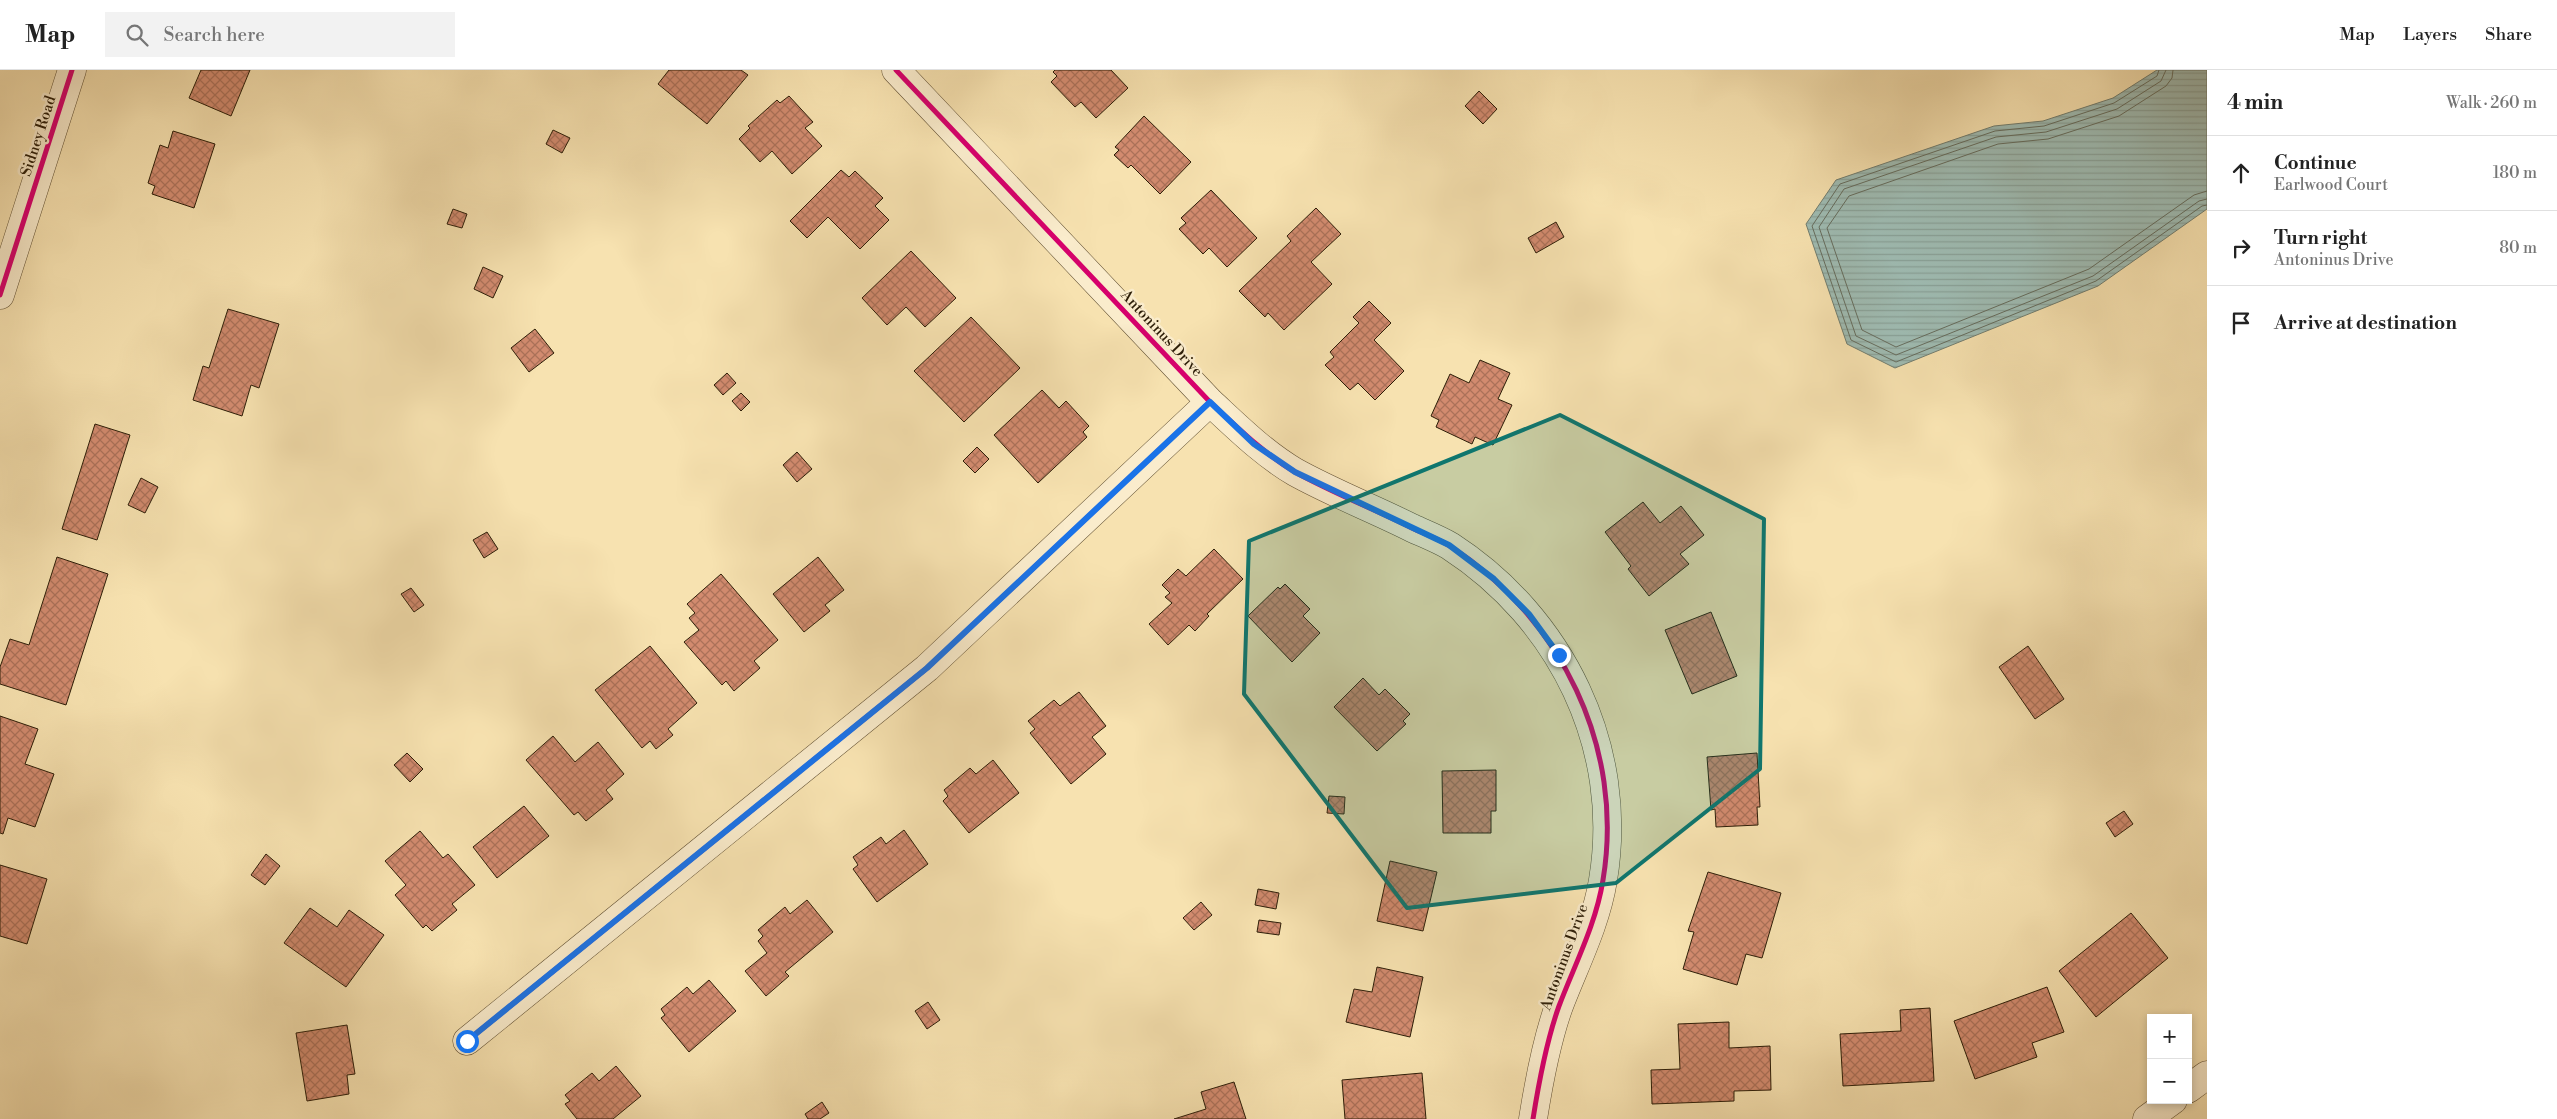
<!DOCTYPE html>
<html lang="en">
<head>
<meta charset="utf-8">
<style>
  :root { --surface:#fff; --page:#f2f2f2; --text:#222; --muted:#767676; --line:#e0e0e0 }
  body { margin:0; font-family:"Libre Bodoni",serif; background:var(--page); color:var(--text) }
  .controls { position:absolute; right:15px; bottom:15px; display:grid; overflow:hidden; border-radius:0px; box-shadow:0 2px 8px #0003 }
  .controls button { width:45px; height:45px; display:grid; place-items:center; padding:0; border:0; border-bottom:1px solid var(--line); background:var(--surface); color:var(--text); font:25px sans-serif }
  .stop { position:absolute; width:15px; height:15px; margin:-11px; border:4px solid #1a73e8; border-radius:50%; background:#fff }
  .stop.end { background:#1a73e8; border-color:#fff; box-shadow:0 1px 5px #0008 }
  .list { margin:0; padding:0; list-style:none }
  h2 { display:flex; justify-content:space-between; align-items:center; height:65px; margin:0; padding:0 20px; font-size:21px }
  h2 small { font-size:16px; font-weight:400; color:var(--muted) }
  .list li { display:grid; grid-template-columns:32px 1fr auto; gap:15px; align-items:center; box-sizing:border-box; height:75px; padding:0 20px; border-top:1px solid var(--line) }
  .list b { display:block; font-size:19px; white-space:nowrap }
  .list p { margin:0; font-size:16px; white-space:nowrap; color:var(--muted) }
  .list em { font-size:16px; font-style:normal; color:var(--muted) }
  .icon { flex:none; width:28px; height:28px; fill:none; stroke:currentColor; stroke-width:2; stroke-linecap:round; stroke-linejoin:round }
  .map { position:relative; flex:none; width:2207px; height:1049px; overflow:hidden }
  header { display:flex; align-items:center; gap:30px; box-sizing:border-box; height:70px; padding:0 25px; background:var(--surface); border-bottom:1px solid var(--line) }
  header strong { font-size:24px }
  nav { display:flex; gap:28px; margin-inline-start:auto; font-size:18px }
  .search { width:350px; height:45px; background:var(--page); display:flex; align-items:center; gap:12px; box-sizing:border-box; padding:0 18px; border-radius:0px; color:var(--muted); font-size:19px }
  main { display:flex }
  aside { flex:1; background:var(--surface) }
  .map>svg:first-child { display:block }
  .water { fill:url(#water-rules); stroke:#717d6f }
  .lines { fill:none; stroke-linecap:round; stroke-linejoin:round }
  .shore { stroke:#666d5e; stroke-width:1 }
  .building { fill:url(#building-cross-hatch); stroke:#2d1e08 }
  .street-casing { stroke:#604f32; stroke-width:29 }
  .street { stroke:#faeccc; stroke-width:28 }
  .cycleway-casing { stroke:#faeccc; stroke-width:8 }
  .cycleway { stroke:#d6006c; stroke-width:5 }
  .route { stroke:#1a73e8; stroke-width:6 }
  .marked { fill:#0f766e; fill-opacity:0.2; stroke:#0f766e; stroke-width:4; stroke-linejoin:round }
  .labels { text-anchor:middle; stroke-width:5; stroke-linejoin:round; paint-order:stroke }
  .street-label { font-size:15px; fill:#2d1e08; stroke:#faeccc }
</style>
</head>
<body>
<header>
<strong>Map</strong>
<div class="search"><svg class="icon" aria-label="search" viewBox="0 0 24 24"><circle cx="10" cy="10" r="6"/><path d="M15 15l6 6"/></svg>Search here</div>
<nav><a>Map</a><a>Layers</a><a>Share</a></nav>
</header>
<main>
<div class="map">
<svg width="2207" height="1049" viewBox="0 0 2207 1049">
  <defs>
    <pattern id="water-rules" width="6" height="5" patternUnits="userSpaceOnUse" patternTransform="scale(1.25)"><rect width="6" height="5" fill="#9fbcb3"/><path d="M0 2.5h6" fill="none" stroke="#89a198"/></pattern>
    <pattern id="building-cross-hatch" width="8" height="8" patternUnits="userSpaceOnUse" patternTransform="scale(1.25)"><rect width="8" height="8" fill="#d28b6f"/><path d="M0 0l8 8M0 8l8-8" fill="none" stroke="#ab7159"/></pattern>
  </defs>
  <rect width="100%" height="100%" fill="#f7e2b0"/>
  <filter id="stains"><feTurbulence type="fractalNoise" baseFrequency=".004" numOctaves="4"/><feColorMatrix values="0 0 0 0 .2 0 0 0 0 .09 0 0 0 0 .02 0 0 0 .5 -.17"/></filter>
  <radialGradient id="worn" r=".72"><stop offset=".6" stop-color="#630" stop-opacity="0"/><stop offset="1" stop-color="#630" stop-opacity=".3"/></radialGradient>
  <path class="water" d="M2157,0H2207V139L2098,216L1895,298L1847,274L1806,154L1836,110L1994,56L2043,51L2113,28Z"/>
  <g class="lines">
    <path class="shore" d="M2159,0L2157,6L2114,33L2044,56L1995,61L1840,114L1812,156L1851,270L1896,292L2096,211L2202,136L2207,135
      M2166,0L2161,11L2117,39L2046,62L1996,67L1844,119L1819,157L1856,266L1896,285L2093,206L2199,131L2207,129
      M2173,0L2172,8L2166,16L2119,46L2048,69L1998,74L1849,126L1827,158L1862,260L1896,277L2089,199L2194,125L2207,121"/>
  </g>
  <path class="building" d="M201,0H250L231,46L189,28Z
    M669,0H741L748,5L707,54L658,14Z
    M1055,0H1111L1128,18L1096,48L1081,32L1075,37L1051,12L1057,6L1053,2Z
    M1479,21L1497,39L1483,54L1465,36Z
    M789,26L813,52L805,58L822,76L792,104L772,81L760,92L739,69L750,58L748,56L777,30L780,33Z
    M1144,46L1191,92L1160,124L1131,95L1128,98L1114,85L1119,80L1115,77Z
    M553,60L570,68L562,83L546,74Z
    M173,61L215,74L194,138L152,124L155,116L148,113L160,75L168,78Z
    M841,100L849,107L855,101L883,128L875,136L889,150L860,179L828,147L807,168L790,151Z
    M1211,120L1257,168L1227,197L1209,178L1203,184L1179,159L1186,153L1181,148Z
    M1316,138L1341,164L1311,192L1332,214L1284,260L1268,243L1265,247L1239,221L1291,171L1287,166Z
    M453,139L467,144L462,158L447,154Z
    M1556,152L1564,167L1536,183L1528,168Z
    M911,181L956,228L925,257L906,237L887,255L862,228Z
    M483,197L503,206L493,228L474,219Z
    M1369,231L1391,253L1374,270L1404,301L1375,330L1358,313L1350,320L1325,295L1334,287L1330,282L1359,253L1353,247Z
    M228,239L279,254L259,318L251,315L242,346L193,330L203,296L209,298Z
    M971,247L1020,298L964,352L914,301Z
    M535,259L554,283L529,302L511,278Z
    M1480,290L1510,303L1498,329L1512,335L1493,375L1475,367L1472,374L1436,357L1439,350L1431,346L1450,304L1469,313Z
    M727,303L736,313L723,325L714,315Z
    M1042,320L1059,338L1066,331L1089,356L1083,362L1087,367L1038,413L994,365Z
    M741,323L750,332L741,341L732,331Z
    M95,354L130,365L97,470L62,459Z
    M977,377L989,389L975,403L963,391Z
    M797,382L812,399L797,412L783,395Z
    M141,408L158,417L145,443L128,435Z
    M1643,432L1660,453L1681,436L1704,465L1680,484L1689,494L1649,526L1628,499L1631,496L1605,462Z
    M487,462L498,479L484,488L473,470Z
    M1214,479L1243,509L1207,544L1209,546L1195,561L1189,555L1168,575L1149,554L1172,533L1165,527L1170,523L1162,515L1178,499L1186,506Z
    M57,487L108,504L66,635L0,614V597L10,569L29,575Z
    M818,487L844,520L825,535L830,541L804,562L773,524Z
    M721,504L778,570L754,591L760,598L734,621L726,611L722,615L684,572L699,560L689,548L695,543L687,534Z
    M1285,514L1310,539L1303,546L1320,563L1292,592L1248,546L1278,517L1280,519Z
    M411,518L424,535L414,542L401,524Z
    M1711,542L1737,606L1692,624L1665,560Z
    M650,576L697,633L668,659L673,665L656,679L650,671L642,678L595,620Z
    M2028,576L2064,629L2035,649L1999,597Z
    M1363,608L1379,625L1385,619L1410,644L1403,651L1406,654L1377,681L1334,637Z
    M1079,622L1106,656L1092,667L1106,684L1071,714L1030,663L1035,659L1028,651L1054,630L1060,636Z
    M0,646L38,659L25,694L54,704L35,757L8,748L3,764L0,763Z
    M553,666L575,692L598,672L624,704L606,720L613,729L586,751L578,742L574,745L526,690Z
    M407,683L423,699L410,712L394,695Z
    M1757,683L1760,737H1757L1758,755L1716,757L1715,739L1711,740L1707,687Z
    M993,690L1019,723L969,763L943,731L948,726L944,720L970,698L976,704Z
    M1496,700V741H1491V763H1443L1442,701Z
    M1329,726L1345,727L1344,744L1327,743Z
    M524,736L549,766L497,808L473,777Z
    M2124,741L2133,754L2115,767L2106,753Z
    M904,760L928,794L877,832L853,799L858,795L853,787L881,767L886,774Z
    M420,761L443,788L448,784L475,815L452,834L457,840L432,861L426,855L423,858L395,825L406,815L385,791Z
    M266,784L280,796L265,815L251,805Z
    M1390,791L1437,802L1423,861L1377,851Z
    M0,795L47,809L27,874L0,866Z
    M1708,802L1781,823L1762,888L1746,884L1737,915L1683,899L1694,862L1688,861Z
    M1258,819L1279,823L1276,839L1255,835Z
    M807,830L833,862L785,902L789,906L766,926L745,901L767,883L758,871L763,866L758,860L785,837L790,844Z
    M1201,832L1212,845L1194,860L1183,848Z
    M310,838L337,857L349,840L384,865L346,917L284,873Z
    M2131,843L2168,888L2096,947L2059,901Z
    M1259,850L1281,853L1279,865L1257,862Z
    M1377,897L1423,907L1410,967L1346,952L1354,919L1372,922Z
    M709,910L736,941L689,982L661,948L665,945L661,939L687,917L693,924Z
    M2047,917L2064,962L2032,973L2037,987L1975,1009L1954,951Z
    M928,932L940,950L927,959L915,941Z
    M1930,938L1934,1011L1843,1016L1840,964L1901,961L1900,940Z
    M1729,952V978L1770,976L1771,1020L1734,1021V1031L1652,1034L1651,1000L1680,999L1678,954Z
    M347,955L355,1004L347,1005L349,1024L307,1031L296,963Z
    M616,996L641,1026L613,1049H577L565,1034L570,1031L565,1025L592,1003L599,1011Z
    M1422,1003L1426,1049H1345L1342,1010Z
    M1234,1012L1246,1049H1174L1206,1039L1201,1022Z
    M822,1032L829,1043L820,1049H808L805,1044Z"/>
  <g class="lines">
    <g class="street-casing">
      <path id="street" d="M896,0L1210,332C1237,357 1263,383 1295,402C1333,423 1374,439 1412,458C1425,464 1438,469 1450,476C1561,548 1625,677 1603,810C1596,854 1575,894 1559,936C1546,972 1539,1011 1533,1049
        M0,225L72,0
        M467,971L927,598L1210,332
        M2188,1019L2207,1005
        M2147,1049L2173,1030"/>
    </g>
    <use href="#street" class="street"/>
    <g class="cycleway-casing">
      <path id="cycleway" d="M896,0L1210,332C1237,357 1263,383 1295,402C1333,423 1374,439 1412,458C1425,464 1438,469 1450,476C1561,548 1625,677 1603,810C1596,854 1575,894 1559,936C1546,972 1539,1011 1533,1049
        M0,225L72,0
        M467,971L927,598L1210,332"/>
    </g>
    <use href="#cycleway" class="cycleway"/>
  </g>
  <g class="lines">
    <path class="route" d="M467,971L927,598L1210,332L1254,374L1295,402L1449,475L1494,509L1529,544L1559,585"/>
  </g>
  <path class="marked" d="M1560,345L1764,449L1760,699L1616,813L1407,838L1244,624L1249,471Z"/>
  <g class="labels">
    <g class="street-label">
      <text transform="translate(38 66) rotate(-72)" y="5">Sidney Road</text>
      <text transform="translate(1162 263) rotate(47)" y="5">Antoninus Drive</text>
      <text transform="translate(1564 887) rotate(-70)" y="5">Antoninus Drive</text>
    </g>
  </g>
  <rect width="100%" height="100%" filter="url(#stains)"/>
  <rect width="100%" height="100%" fill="url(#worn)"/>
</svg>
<div class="controls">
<button>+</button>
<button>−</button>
</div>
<div class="stop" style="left:467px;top:971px"></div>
<div class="stop end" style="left:1559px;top:585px"></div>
</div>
<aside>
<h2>4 min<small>Walk · 260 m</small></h2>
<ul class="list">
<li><svg class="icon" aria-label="ahead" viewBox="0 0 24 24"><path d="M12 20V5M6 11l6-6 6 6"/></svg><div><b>Continue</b><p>Earlwood Court</p></div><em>180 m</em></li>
<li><svg class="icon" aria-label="right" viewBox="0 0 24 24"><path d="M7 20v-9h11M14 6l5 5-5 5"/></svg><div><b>Turn right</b><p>Antoninus Drive</p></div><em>80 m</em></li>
<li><svg class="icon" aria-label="arrive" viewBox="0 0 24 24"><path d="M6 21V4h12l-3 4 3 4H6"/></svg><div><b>Arrive at destination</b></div></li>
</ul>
</aside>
</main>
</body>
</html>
